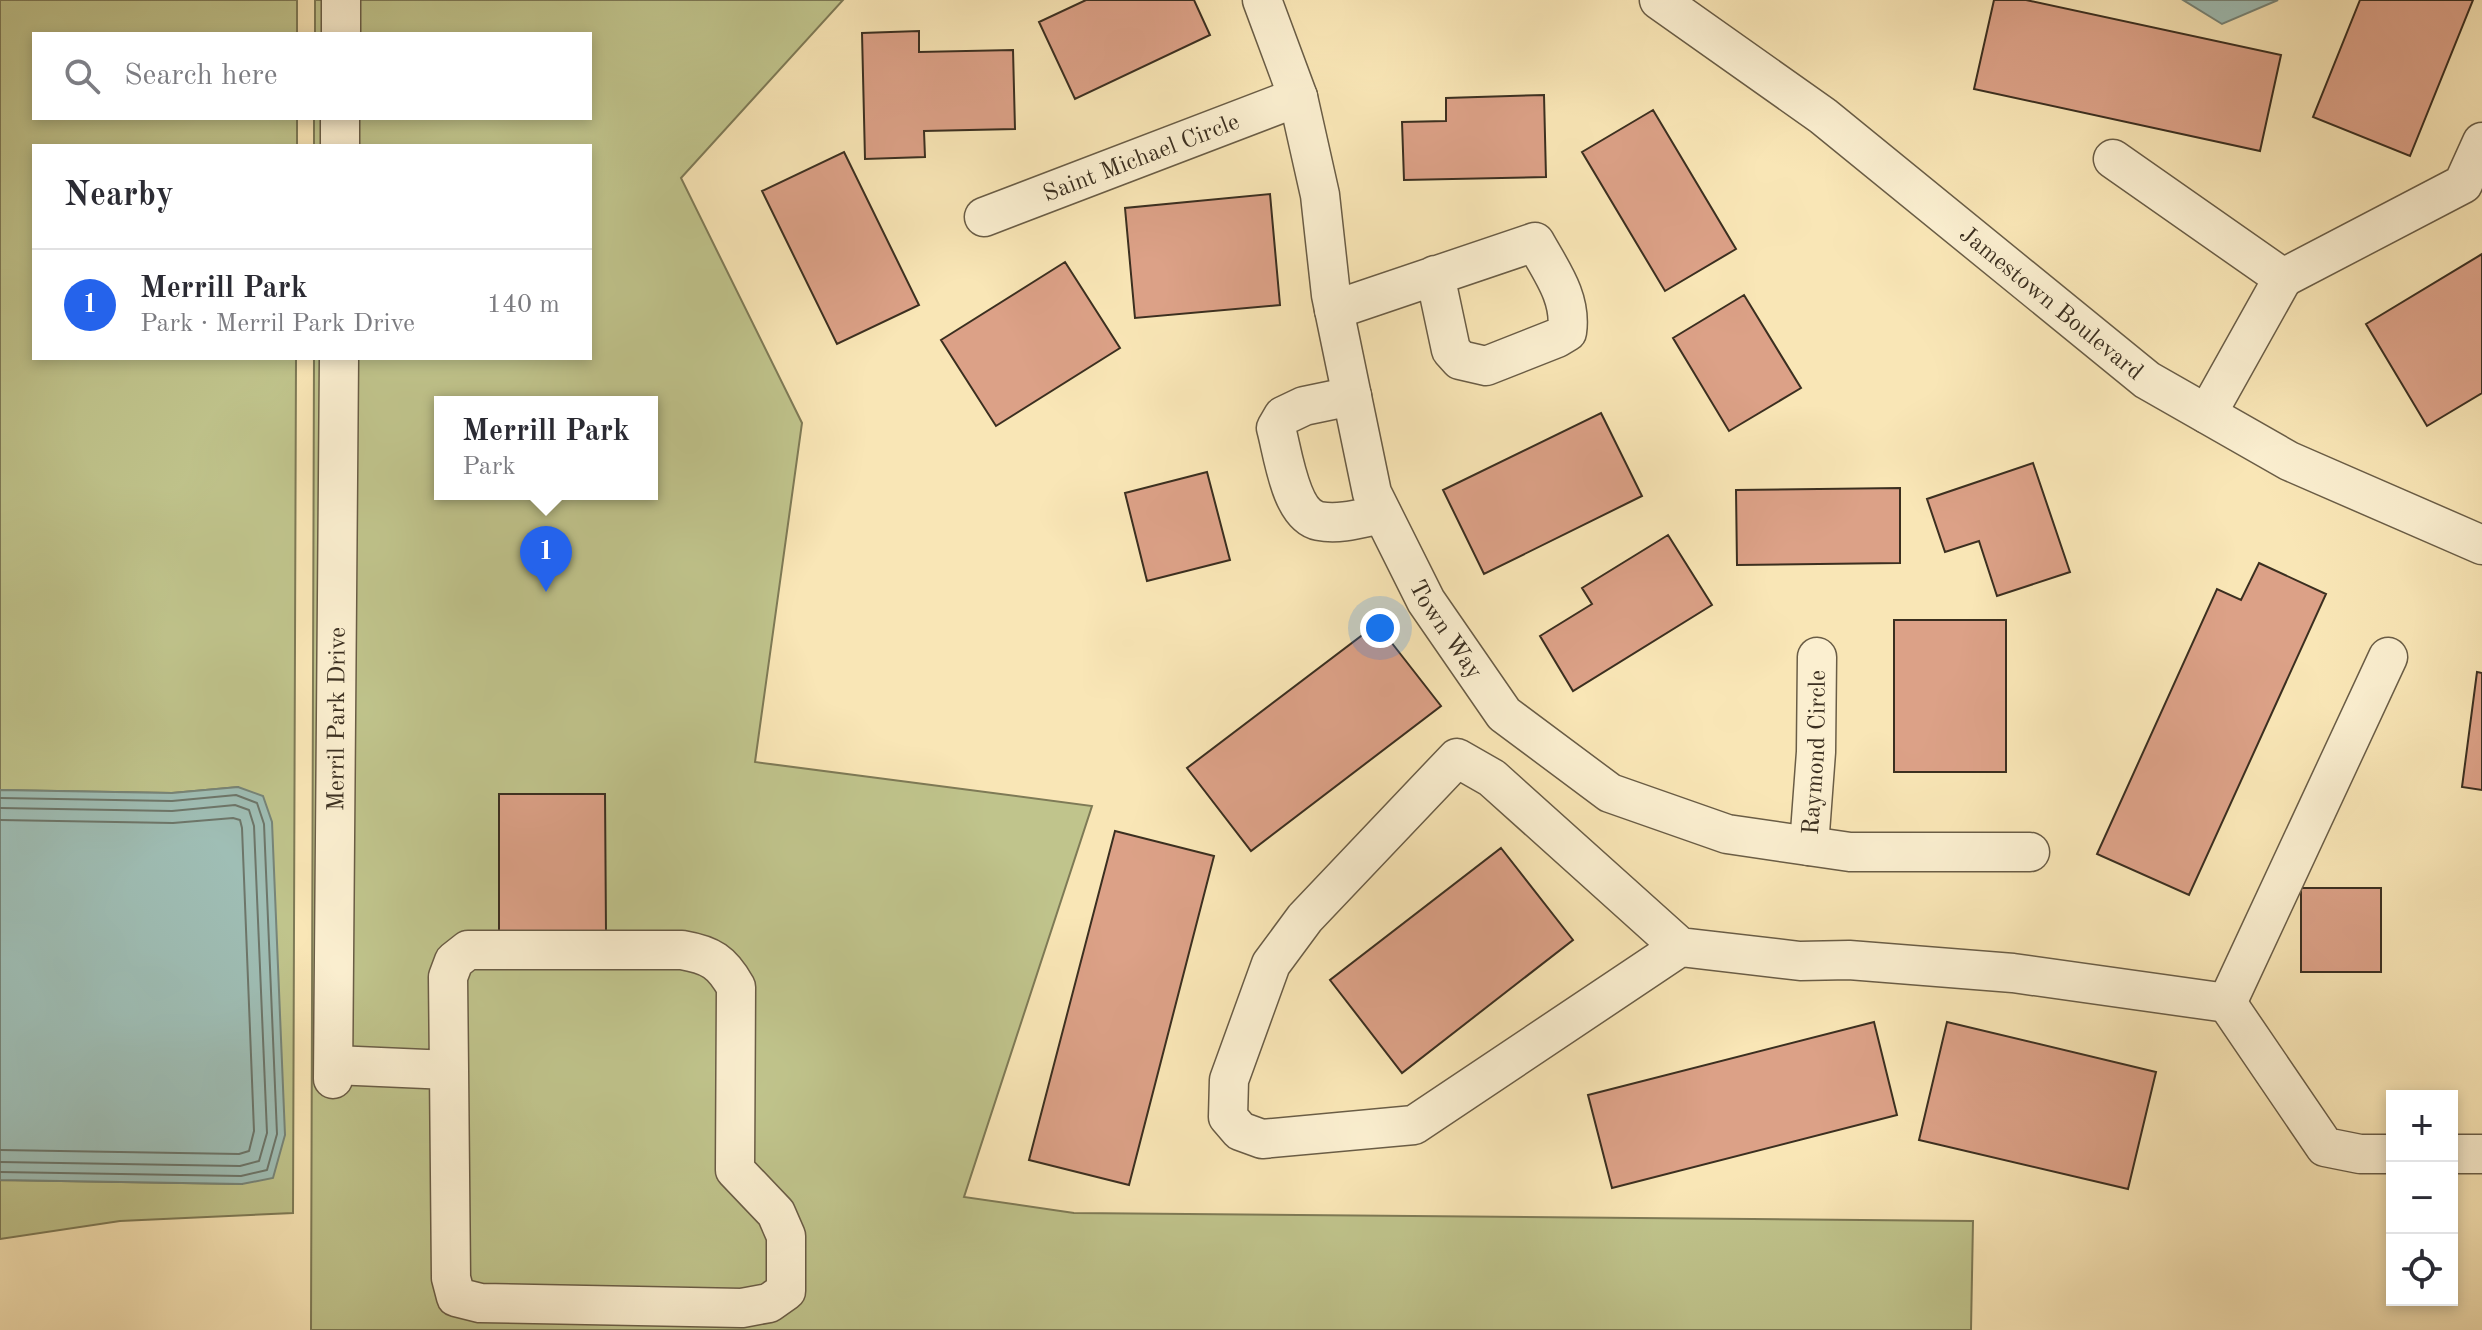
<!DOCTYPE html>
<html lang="en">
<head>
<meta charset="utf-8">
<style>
  :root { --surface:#fff; --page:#f7f7f7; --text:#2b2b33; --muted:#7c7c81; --line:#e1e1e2; --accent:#2563eb }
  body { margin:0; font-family:"Old Standard TT",serif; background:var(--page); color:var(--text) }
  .controls { position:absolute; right:24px; bottom:24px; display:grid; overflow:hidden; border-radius:0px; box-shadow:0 4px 12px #0003 }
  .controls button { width:72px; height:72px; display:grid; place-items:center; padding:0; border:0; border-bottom:2px solid var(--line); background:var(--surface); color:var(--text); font:40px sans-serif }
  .you { position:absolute; left:1380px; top:628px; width:28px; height:28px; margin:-20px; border:6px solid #fff; border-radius:50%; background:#1a73e8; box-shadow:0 0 0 12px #1a73e833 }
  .badge { display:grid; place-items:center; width:52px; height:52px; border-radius:50%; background:var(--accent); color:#fff; font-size:26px; font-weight:700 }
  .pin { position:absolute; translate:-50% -66px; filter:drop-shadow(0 2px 4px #0008) }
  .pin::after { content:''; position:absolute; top:42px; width:28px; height:24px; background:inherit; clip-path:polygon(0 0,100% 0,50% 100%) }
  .popup { position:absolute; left:434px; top:396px; width:224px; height:104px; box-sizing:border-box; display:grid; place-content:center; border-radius:0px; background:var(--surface); filter:drop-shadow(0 2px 6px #0005); font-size:26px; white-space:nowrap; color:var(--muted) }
  .popup b { font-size:30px; color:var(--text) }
  .popup::after { content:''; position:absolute; left:50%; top:100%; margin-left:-16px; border:16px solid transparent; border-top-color:var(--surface) }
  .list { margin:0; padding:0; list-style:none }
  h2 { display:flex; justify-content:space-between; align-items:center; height:104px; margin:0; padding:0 32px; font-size:34px }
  h2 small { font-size:26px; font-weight:400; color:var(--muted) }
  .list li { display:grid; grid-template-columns:52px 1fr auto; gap:24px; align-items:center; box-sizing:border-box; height:112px; padding:0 32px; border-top:2px solid var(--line) }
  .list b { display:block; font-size:30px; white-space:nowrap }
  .list p { margin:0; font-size:26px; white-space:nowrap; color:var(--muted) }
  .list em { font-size:26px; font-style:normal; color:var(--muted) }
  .icon { flex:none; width:44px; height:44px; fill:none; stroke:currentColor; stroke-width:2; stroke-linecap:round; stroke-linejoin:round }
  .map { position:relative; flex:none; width:2482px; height:1330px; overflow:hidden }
  .search { position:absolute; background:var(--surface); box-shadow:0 4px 12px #0003; left:32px; top:32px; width:560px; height:88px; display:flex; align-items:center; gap:20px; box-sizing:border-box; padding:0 28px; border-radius:0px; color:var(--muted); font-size:30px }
  .panel { position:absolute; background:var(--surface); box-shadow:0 4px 12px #0003; left:32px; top:144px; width:560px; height:216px; border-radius:0px }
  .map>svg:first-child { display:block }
  .green { fill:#c0c48c; stroke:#7e7a56; stroke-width:2; fill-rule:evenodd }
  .water { fill:#9fbeb5; stroke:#778579; stroke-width:2 }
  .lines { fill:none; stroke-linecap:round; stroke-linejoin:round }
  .shore { stroke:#6d766a; stroke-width:2 }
  .building { fill:#dca187; stroke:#3b2f20; stroke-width:2 }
  .minor-casing { stroke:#6a5d46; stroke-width:41 }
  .minor { stroke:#fbefd0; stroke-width:38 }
  .labels { text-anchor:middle; stroke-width:7; stroke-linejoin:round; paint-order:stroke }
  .street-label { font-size:24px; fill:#3b2f20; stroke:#fbefd0 }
</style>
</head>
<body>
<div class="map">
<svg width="2482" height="1330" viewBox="0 0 2482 1330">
  <rect width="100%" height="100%" fill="#f9e6b6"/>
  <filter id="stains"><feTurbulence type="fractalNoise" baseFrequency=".0025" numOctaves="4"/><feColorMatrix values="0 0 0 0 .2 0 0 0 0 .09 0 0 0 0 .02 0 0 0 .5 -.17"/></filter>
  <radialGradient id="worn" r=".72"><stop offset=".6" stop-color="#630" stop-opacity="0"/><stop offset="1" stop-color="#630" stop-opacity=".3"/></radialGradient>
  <path class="green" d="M0,0H297V34H34V118H297V146H34V358H296L293,1213L120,1221L0,1239V1180L242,1184L238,787L172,793L0,790Z
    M315,0H843L681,178L802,423L755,762L1092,806L964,1197L1074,1213L1973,1221L1971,1330H311L314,358H590V146H314V118H590V34H315ZM440,402H652V494H440Z"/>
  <path class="water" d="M2183,0H2278L2222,24Z
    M238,787L263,796L272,822L285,1135L273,1178L242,1184L0,1180V790L172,793Z"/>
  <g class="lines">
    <path class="shore" d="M0,798L172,801L236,795L257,803L264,824L277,1134L267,1170L241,1176L0,1172
      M0,808L172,811L235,805L249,810L254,826L267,1133L259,1161L240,1166L0,1162
      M0,820L173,823L233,818L240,820L242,828L254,1131L249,1151L239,1154L0,1150"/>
  </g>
  <path class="building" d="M1086,0H1194L1210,35L1075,99L1039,22Z
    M1994,0H2026L2281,55L2260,151L1974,89Z
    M2360,0H2473L2410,156L2313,117Z
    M919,31V52L1013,50L1015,129L924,131L925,157L865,159L862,33Z
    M1544,95L1546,177L1404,180L1402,122L1446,121V98Z
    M1653,110L1736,249L1665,291L1582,152Z
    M844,152L919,305L837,344L762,191Z
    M1270,194L1280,305L1135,318L1125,208Z
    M2482,254V393L2427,426L2366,324Z
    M1065,262L1120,348L996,426L941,340Z
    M1744,295L1801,388L1729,431L1673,338Z
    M1601,413L1642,496L1484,574L1443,490Z
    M2033,463L2070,572L1997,596L1979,541L1945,552L1927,499Z
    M1207,472L1230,560L1147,581L1125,493Z
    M1900,488V563L1737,565L1736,490Z
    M1668,535L1712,605L1573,691L1540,636L1592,604L1582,588Z
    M2259,563L2326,594L2189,895L2097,854L2217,589L2241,600Z
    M1894,620H2006V772H1894Z
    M1377,624L1441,706L1251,851L1187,768Z
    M2477,672L2482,673V790L2462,787Z
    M499,794H605L606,932H499Z
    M1115,831L1214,856L1129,1185L1029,1160Z
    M1501,848L1573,940L1402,1073L1330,980Z
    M2301,888H2381V972H2301Z
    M1874,1022L1897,1115L1612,1188L1588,1095Z
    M1947,1022L2156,1072L2128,1189L1919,1140Z"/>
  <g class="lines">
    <g class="minor-casing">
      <g id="minor">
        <path id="s1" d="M1262,0L1298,97L1320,195L1331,295L1372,493L1426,601L1504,714L1610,793L1727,834L1850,852H2030"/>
        <path id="s2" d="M1659,0L1823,116L2147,380L2289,461L2482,545"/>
        <path d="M341,34V0"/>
        <path d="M340,146V118"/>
        <path d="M2113,159L2283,278L2463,184L2482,142"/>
        <path id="s3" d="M984,217L1298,97"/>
        <path d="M1334,310L1535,242C1551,271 1572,298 1567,332L1557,338L1486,366L1460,360L1451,350L1435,275"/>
        <path d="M1352,396L1304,406L1283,416L1276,428C1283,453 1290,515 1319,521C1340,525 1362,518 1382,514"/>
        <path d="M2207,414L2283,278"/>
        <path id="s4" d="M1809,846L1816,752L1817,657"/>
        <path d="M1680,947L1414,1125L1262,1139L1240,1131L1228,1117L1229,1080L1271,964L1305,918L1457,758L1492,778L1680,947L1800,961L1849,960L2013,973L2227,1003"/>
        <path d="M2227,1003L2388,657"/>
        <path d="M2227,1003L2325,1147L2360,1154H2392"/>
        <path d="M334,1065L449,1070L448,977L454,961L468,950H682C711,955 722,962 736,987L735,1170L776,1213L786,1236V1291L769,1303L742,1308L480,1303L456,1297L451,1278L449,1070"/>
        <path id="s5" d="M333,1079L339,358"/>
        <path d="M2452,1154H2482"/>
      </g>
    </g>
    <use href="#minor" class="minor"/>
  </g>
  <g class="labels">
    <g class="street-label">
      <text dy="8" stroke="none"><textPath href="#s3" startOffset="168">Saint Michael Circle</textPath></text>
      <text dy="8" stroke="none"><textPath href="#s2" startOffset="496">Jamestown Boulevard</textPath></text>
      <text dy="8" stroke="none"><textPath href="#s1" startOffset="662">Town Way</textPath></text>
      <text dy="8" stroke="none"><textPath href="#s5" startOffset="360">Merril Park Drive</textPath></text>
      <text dy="8" stroke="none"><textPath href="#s4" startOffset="94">Raymond Circle</textPath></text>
    </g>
  </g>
  <rect width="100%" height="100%" filter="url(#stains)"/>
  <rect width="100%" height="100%" fill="url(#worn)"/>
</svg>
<div class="controls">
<button>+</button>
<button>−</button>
<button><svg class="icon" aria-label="locate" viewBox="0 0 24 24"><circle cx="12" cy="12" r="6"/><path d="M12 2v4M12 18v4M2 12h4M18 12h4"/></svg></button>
</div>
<div class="you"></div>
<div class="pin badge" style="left:546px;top:592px">1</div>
<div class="popup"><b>Merrill Park</b>Park</div>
<div class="search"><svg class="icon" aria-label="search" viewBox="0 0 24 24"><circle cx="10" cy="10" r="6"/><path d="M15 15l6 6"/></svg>Search here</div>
<section class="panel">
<h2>Nearby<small></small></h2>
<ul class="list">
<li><span class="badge">1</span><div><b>Merrill Park</b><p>Park · Merril Park Drive</p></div><em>140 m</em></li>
</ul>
</section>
</div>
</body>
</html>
